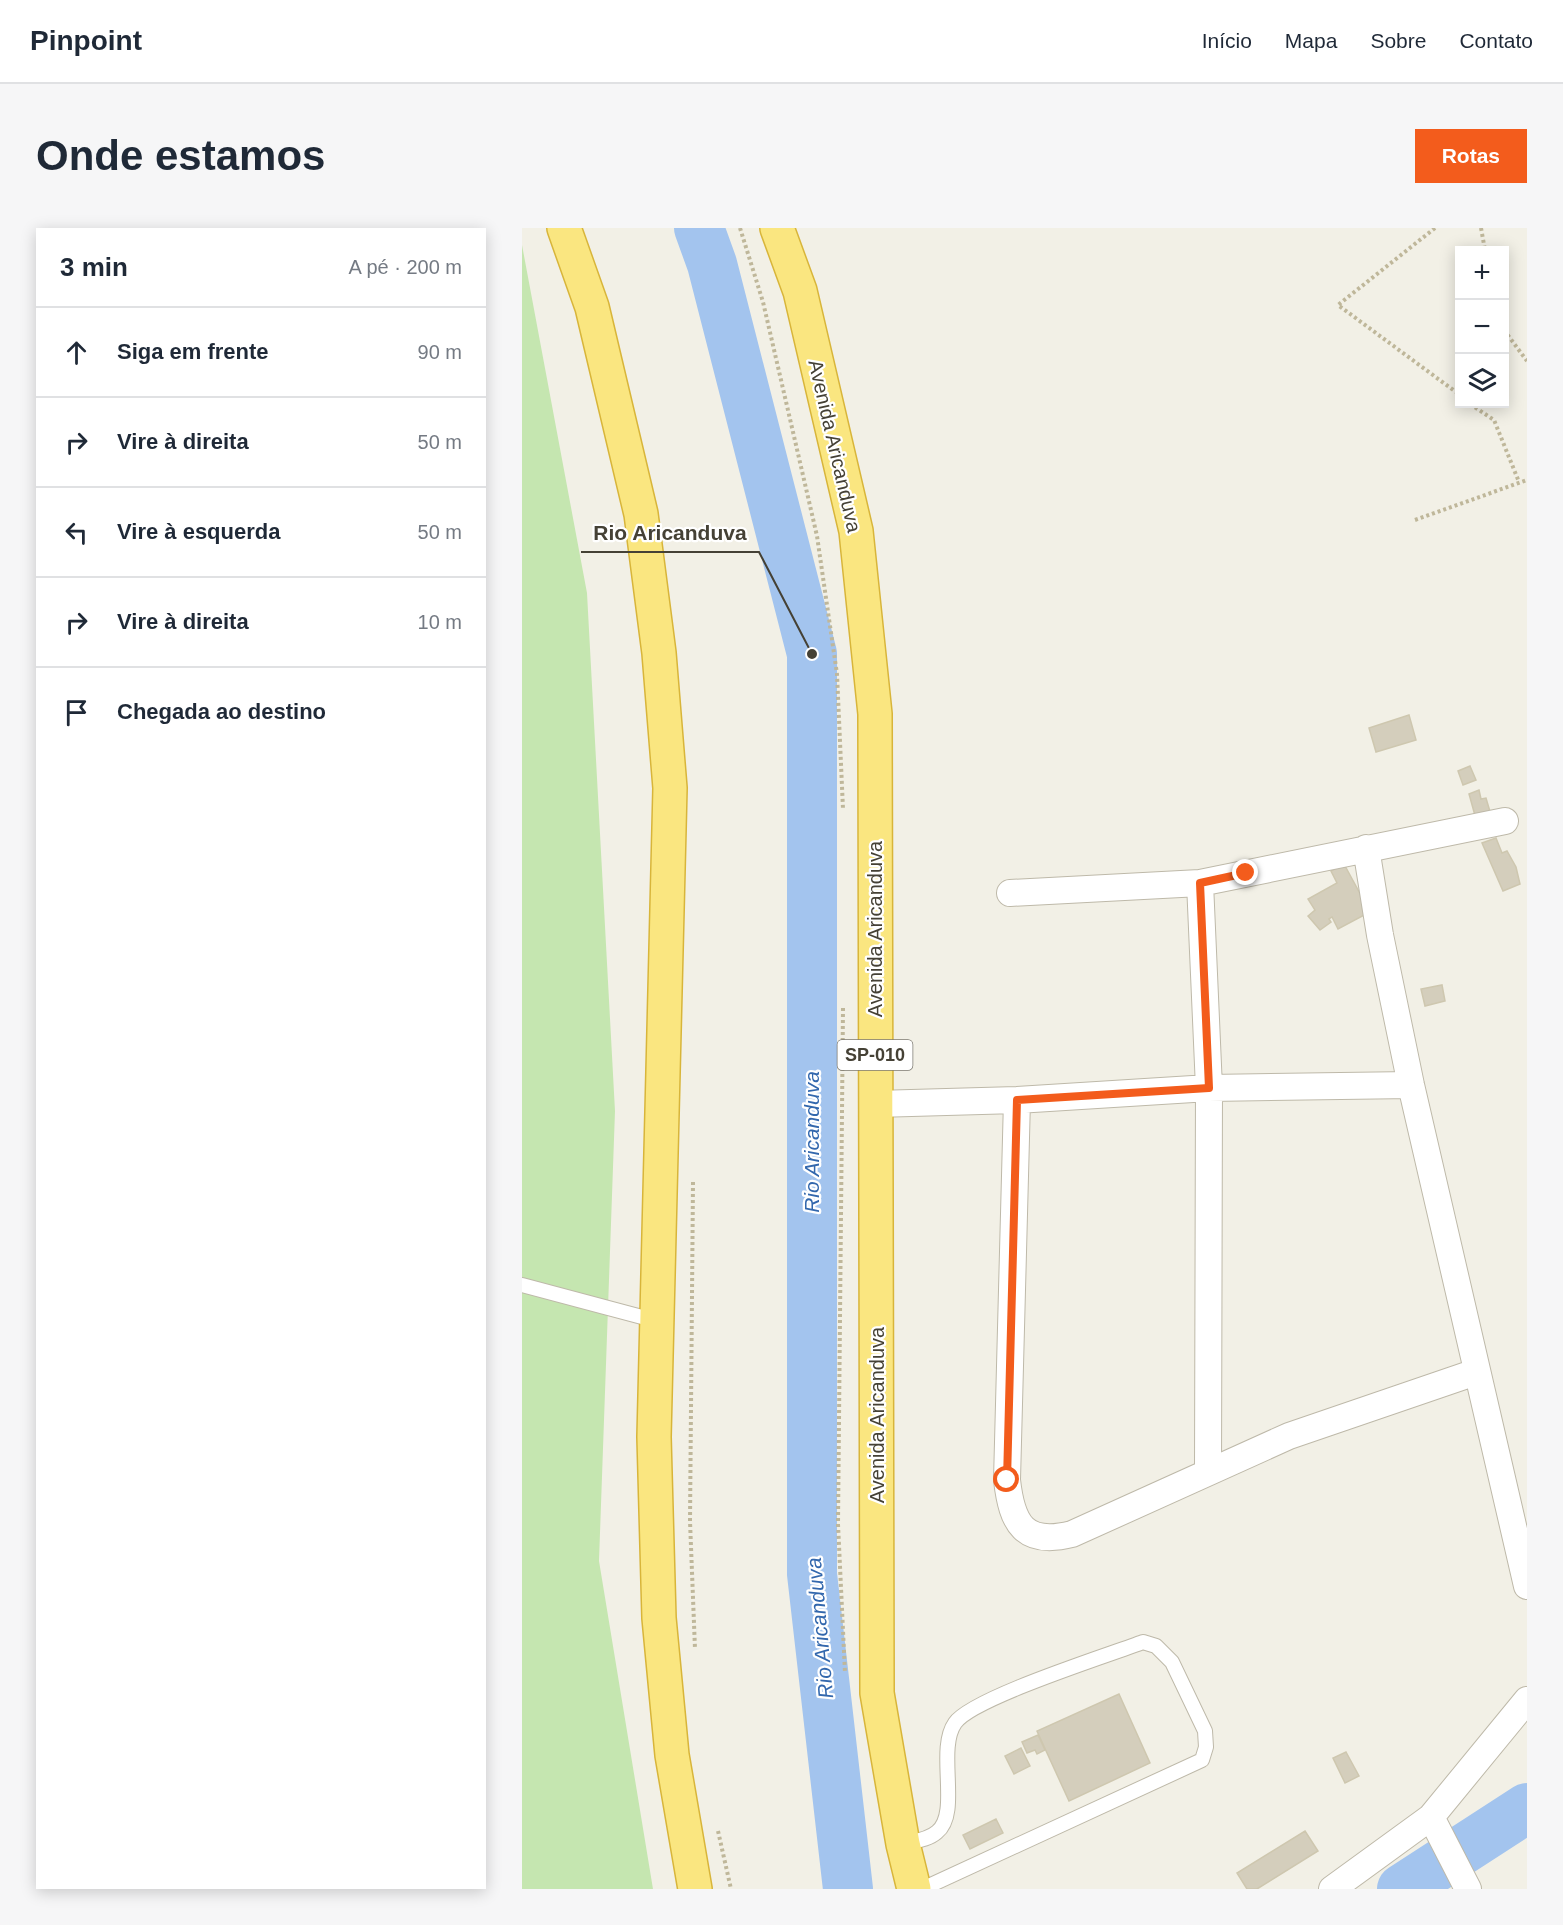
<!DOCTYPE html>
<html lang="pt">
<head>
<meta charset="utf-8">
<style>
  :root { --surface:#fff; --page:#f6f6f7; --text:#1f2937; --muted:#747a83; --line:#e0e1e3; --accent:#f35c1c }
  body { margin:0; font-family:Arial,sans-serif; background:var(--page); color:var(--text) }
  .controls { position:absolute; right:18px; top:18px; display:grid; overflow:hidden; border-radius:0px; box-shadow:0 3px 15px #0003 }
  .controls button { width:54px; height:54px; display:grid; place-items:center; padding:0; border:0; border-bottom:2px solid var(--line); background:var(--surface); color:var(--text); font:30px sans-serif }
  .stop { position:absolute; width:18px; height:18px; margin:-14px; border:4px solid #f35c1c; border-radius:50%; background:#fff }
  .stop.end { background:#f35c1c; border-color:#fff; box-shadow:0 2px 6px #0008 }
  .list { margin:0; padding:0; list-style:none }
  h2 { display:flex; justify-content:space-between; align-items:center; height:78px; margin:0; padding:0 24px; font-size:26px }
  h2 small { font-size:20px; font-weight:400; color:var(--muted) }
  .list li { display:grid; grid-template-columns:39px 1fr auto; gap:18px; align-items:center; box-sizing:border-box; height:90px; padding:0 24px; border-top:2px solid var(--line) }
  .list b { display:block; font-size:22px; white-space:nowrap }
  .list em { font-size:20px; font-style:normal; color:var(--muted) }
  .icon { flex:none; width:33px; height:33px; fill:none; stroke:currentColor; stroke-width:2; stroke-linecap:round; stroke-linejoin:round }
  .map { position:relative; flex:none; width:1005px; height:1661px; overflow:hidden; border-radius:0px }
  header { display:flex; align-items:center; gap:36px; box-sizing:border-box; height:84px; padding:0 30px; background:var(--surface); border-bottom:2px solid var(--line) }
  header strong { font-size:28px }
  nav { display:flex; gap:33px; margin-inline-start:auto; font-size:21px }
  .intro { display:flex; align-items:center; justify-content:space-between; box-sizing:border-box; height:144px; padding:0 36px }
  h1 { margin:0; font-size:42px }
  .button { padding:15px 27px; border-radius:0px; background:var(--accent); color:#fff; font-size:21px; font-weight:700 }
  main { display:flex; gap:36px; padding:0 36px }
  aside { flex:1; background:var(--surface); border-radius:0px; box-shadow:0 3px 15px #0003 }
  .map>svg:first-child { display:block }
  .green { fill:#c5e6b0 }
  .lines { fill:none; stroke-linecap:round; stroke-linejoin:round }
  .river { stroke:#a3c4ee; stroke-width:50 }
  .building { fill:#d4cebc; stroke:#cec7af; stroke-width:1.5 }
  .service-casing { stroke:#beb9a9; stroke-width:16 }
  .minor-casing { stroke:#beb9a9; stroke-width:28 }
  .trunk-casing { stroke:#d8b53a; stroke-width:36 }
  .path { stroke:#bfb79a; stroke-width:4; stroke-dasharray:3 3; stroke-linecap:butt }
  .service { stroke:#fff; stroke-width:14 }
  .minor { stroke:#fff; stroke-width:26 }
  .trunk { stroke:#fae680; stroke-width:33 }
  .route { stroke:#f35c1c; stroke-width:8 }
  .labels { text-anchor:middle; stroke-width:4.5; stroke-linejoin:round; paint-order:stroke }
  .shield { fill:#fff; stroke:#7d7a72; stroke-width:1.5 }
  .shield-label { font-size:18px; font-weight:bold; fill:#454135 }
  .street-label { font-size:20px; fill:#454135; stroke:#fff }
  .water-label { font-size:21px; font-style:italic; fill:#3267ad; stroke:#fff }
  .leader { fill:none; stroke:#454135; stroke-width:2 }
  .callout-dot { fill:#454135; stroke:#fff; stroke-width:2 }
  .callout-label { font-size:21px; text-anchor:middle; font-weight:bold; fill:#454135; stroke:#fff; stroke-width:4.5; stroke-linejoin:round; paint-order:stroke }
</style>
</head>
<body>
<header>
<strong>Pinpoint</strong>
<nav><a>Início</a><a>Mapa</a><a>Sobre</a><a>Contato</a></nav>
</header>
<div class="intro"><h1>Onde estamos</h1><a class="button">Rotas</a></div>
<main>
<aside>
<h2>3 min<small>A pé · 200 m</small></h2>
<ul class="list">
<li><svg class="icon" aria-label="ahead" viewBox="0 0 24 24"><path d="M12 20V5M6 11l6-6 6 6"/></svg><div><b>Siga em frente</b></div><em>90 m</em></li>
<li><svg class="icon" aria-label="right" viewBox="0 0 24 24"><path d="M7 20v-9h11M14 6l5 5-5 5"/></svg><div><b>Vire à direita</b></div><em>50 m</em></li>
<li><svg class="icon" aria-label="left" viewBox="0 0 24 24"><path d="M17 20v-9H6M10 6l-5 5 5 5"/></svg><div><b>Vire à esquerda</b></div><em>50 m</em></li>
<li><svg class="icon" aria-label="right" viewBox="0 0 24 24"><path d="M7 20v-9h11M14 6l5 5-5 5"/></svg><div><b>Vire à direita</b></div><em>10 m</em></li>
<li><svg class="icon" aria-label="arrive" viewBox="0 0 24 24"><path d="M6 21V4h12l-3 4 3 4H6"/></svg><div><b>Chegada ao destino</b></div></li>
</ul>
</aside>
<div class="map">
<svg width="1005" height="1661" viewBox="0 0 1005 1661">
  <rect width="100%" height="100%" fill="#f2f0e6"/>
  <path class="green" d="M0,17L65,365L93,883L77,1333L131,1661H0Z"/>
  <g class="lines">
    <path class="river" d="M177,0L190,36L290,426V1346L326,1661
      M880,1661L1005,1580"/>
  </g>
  <path class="building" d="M887,487L894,512L854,524L847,500Z
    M948,538L954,552L941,557L936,543Z
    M957,562L959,571L964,570L969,587L954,591L947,566Z
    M974,610L980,625L985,623L994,639L998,656L981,663L960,615Z
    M822,636L848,684L816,701L810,689L807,691L809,694L798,702L786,688L793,682L786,671L815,655L809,643Z
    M920,757L923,773L903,778L899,761Z
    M597,1466L628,1535L547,1573L515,1503Z
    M516,1507L523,1522L515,1526L513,1522L505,1525L500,1514Z
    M499,1520L508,1538L492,1546L483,1528Z
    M824,1524L837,1548L823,1555L811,1530Z
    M474,1591L481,1605L448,1621L441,1607Z
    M783,1603L796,1623L735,1661H725L715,1645Z"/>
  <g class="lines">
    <g class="service-casing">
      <path id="service" d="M0,1057L135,1093
        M381,1616C393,1613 406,1612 415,1604C439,1585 414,1522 433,1495C450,1470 587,1427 621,1414L634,1418L650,1434L683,1503L684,1519L680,1532L400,1661"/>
    </g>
    <g class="minor-casing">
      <path id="minor" d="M844,620L858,707L889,857L1005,1358
        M678,655L687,860L686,1243
        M488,665L678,655L983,593
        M495,872L485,1252C490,1296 502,1318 550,1306L767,1208L954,1144
        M354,876L495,872L687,860L889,857
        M909,1589L946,1661
        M810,1661L909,1589L1005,1472"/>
    </g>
    <g class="trunk-casing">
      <path id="trunk" d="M42,0L70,79L119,286L137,425L148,560L132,1209L137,1390L150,1527L173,1661
        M255,0L278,63L334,303L353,486L355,1465L381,1616L392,1661"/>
    </g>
    <path class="path" d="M218,0L241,74L295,308L315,446L321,581
      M913,0L816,77L938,167
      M959,0L963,22
      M982,102L1005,133
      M948,176L972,192L997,254
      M893,292L1005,252
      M321,780L316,1296L323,1445
      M171,954L168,1293L173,1421
      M196,1603L209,1661"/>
    <use href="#service" class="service"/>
    <use href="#minor" class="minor"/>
    <use href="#trunk" class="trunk"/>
  </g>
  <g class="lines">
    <path class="route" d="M485,1252L495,872L687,860L678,655L724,645"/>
  </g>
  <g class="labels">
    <rect class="shield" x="315.5" y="812" width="75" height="30" rx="4.5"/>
    <g class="shield-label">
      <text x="353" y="833">SP-010</text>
    </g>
    <g class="street-label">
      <text transform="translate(313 218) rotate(77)" y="7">Avenida Aricanduva</text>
      <text transform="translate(353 701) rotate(-90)" y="7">Avenida Aricanduva</text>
      <text transform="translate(355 1187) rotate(-90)" y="7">Avenida Aricanduva</text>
    </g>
    <g class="water-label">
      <text transform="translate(290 914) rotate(-90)" y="7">Rio Aricanduva</text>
      <text transform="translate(298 1400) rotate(-95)" y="7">Rio Aricanduva</text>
    </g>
  </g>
  <path class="leader" d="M290 426L237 324H59"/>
  <circle class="callout-dot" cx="290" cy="426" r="6"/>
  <g class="callout-label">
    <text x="148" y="312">Rio Aricanduva</text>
  </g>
</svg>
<div class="controls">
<button>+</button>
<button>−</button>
<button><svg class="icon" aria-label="layers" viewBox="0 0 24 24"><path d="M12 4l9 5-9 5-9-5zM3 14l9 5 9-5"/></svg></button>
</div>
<div class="stop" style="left:485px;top:1252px"></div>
<div class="stop end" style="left:724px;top:645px"></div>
</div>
</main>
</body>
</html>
